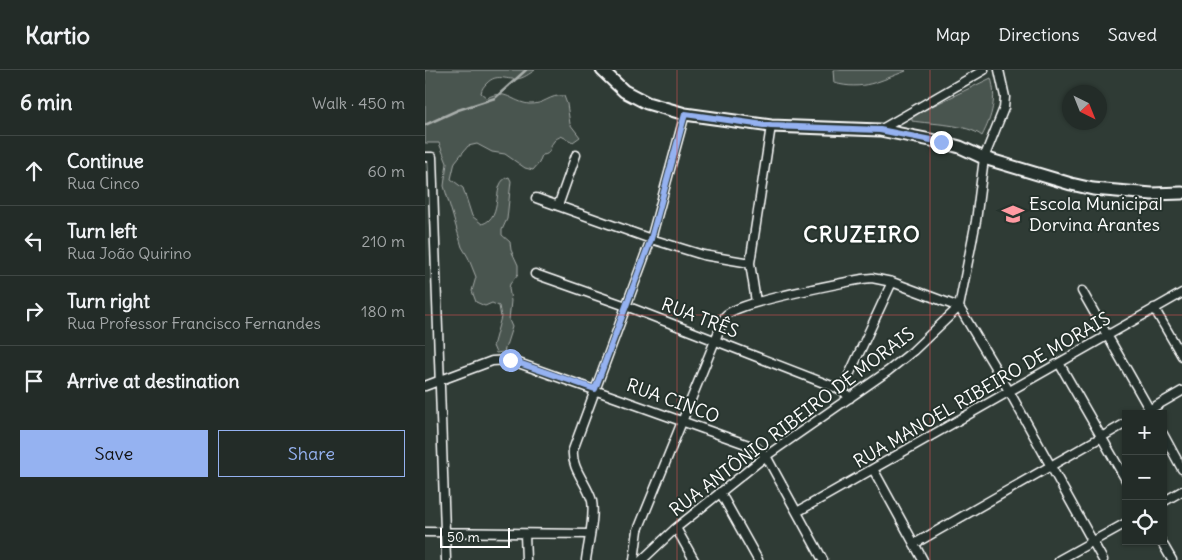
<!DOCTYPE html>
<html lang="en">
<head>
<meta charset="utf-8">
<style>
  :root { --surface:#232c28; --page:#2f3834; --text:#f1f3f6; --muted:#a3a7a8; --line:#404845; --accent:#95b2f1 }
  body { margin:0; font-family:Delius,sans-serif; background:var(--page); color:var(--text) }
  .controls { position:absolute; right:15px; bottom:15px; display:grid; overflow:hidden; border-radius:0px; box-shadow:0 1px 4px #0004 }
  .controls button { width:45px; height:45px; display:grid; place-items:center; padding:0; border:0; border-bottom:1px solid var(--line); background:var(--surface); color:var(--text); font:25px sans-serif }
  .compass { position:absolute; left:637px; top:15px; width:45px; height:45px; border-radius:50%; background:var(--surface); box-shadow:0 1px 4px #0004; rotate:137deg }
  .scale { position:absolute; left:15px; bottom:12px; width:70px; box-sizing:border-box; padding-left:5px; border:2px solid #fff; border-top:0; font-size:14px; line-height:18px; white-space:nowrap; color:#fff; -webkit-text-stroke:4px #26332d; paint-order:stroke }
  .stop { position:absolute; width:15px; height:15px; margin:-11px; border:4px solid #95b2f1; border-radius:50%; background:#fff }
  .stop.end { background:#95b2f1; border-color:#fff; box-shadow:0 1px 5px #0008 }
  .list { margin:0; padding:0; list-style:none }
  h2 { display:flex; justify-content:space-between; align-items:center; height:65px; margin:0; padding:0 20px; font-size:21px }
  h2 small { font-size:16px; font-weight:400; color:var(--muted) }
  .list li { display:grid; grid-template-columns:32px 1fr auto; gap:15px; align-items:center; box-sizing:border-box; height:70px; padding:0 20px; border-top:1px solid var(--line) }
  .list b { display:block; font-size:19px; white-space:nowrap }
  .list p { margin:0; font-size:16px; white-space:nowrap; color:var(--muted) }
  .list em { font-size:16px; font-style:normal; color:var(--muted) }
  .actions { display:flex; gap:10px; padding:15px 20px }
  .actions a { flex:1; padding:11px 0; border:1px solid var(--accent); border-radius:0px; text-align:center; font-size:18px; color:var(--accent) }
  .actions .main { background:var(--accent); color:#111 }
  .icon { flex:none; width:28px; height:28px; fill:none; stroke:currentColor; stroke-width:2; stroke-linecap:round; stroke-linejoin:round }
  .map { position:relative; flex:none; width:757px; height:490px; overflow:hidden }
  header { display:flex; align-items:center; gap:30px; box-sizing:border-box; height:70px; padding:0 25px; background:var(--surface); border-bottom:1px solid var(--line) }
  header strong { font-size:24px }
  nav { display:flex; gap:28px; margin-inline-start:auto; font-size:18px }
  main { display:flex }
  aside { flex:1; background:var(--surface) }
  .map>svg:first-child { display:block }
  .green { fill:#4a544f; stroke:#a4aaa7 }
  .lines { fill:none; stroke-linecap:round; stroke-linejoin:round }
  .stream { stroke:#a9afac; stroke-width:2.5 }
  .street-casing { stroke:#fff; stroke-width:11 }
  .secondary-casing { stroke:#fff; stroke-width:15 }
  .street { stroke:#26332d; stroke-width:8 }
  .secondary { stroke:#26332d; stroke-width:11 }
  .route { stroke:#95b2f1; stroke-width:6 }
  .grid { fill:none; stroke:#de5353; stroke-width:1; stroke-opacity:0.55 }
  .labels { text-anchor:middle; stroke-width:4; stroke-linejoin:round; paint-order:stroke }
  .poi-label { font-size:18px; fill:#fff; stroke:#26332d; text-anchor:start }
  .street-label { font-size:18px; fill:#fff; stroke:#26332d }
  .district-label { font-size:22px; font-weight:bold; letter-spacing:1px; fill:#fff; stroke:#26332d }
</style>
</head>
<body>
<header>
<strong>Kartio</strong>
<nav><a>Map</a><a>Directions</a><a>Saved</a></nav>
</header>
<main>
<aside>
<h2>6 min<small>Walk · 450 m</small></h2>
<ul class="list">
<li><svg class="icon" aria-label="ahead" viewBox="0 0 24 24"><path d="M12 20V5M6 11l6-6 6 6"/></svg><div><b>Continue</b><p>Rua Cinco</p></div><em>60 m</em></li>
<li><svg class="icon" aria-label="left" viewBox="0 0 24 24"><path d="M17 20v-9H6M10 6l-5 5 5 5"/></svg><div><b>Turn left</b><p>Rua João Quirino</p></div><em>210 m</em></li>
<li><svg class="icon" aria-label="right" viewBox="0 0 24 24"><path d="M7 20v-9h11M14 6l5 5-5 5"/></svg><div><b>Turn right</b><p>Rua Professor Francisco Fernandes</p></div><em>180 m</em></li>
<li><svg class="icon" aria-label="arrive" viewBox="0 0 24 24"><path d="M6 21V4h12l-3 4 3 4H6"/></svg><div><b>Arrive at destination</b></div></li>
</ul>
<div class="actions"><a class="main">Save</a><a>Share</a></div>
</aside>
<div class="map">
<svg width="757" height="490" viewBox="0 0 757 490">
  <rect width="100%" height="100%" fill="#2f3b35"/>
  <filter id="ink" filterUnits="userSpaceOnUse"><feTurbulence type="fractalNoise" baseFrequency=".02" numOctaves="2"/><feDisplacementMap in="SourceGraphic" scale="10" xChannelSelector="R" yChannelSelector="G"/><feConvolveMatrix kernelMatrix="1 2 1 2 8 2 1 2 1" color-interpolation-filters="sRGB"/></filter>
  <g filter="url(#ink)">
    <path class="green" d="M0,0H110C104,4 99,8 92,9C80,10 72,3 62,13C59,16 57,18 56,23L62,28C80,18 87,32 104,34C120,35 124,24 139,26L142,34L145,54L155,67L148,72L136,66C134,68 131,68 129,71C124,77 127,85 117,85L114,93L108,100L100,98L80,84L67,82L52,74L43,76L30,92L26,109L38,118L47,146L57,154C80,147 65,111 84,107L86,111L82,149L77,160V165L85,172L86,180L93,195V204L85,214L84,218L86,231L84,250L87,257L79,282L71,283L68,276L76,247L74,236L67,233L60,236L51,232L47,221L51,207L43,187L37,177L19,116L22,93L14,73H0Z
      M408,0H480L481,1C454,11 438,21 409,13Z
      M566,8C572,28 567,47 557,66C543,54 506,54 487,51V48L499,40Z"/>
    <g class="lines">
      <path class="stream" d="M0,55L33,40L70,28L101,0"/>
      <g class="street-casing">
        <path id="street" d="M455,60L559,0
          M0,87H7L21,490
          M111,128L226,169L278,185L325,193
          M133,136L151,85
          M110,204L201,236L417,320L425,328
          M657,221L727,344
          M331,232L325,193L346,56
          M729,238L757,286
          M634,293L701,410
          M0,316L67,291L85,290L332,378L341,386L398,490
          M417,320L467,212
          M717,344L757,321
          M738,364L757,399
          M448,399L498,490
          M295,422L333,490
          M738,432L757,421
          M372,442L757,223
          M251,458L269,490
          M0,462L165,464
          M100,464L101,490
          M736,471L747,490
          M489,474L701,353
          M161,490C163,474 170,447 167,431C162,413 146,399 148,380L226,169L260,44
          M209,490L213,460L300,246C312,232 413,214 437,209L447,208L467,212L534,237L584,321L678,490
          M217,490L251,458L341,386L463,301L488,281L534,237L551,151L559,88L579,38L580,27L574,0
          M634,490L701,453"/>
      </g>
      <g class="secondary-casing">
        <path id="secondary" d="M177,0L199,21L222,33L260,44L346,56L455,60L516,72L535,77L559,88L646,114L668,119L727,124L757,123"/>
      </g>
      <use href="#street" class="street"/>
      <use href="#secondary" class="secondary"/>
    </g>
  </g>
  <g class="lines" filter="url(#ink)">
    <path class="route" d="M85,290L170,319L226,169L260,44L346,56L455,60L516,72"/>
  </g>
  <path class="grid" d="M252,0V490M505,0V490M0,245H757"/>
  <defs>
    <g id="school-bare" transform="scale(1.725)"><path d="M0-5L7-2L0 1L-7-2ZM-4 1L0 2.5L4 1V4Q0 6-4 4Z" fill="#ff9aa2" stroke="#26332d" stroke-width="2.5" paint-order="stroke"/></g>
  </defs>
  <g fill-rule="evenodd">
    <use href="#school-bare" x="588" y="144"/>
  </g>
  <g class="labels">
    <g class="poi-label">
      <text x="604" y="140">Escola Municipal<tspan x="604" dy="21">Dorvina Arantes</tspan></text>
    </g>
    <g class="street-label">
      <text transform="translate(275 248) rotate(21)" y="6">RUA TRÊS</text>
      <text transform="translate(557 320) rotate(-30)" y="6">RUA MANOEL RIBEIRO DE MORAIS</text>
      <text transform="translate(248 331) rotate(20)" y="6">RUA CINCO</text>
      <text transform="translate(367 352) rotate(-37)" y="6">RUA ANTÔNIO RIBEIRO DE MORAIS</text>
    </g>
    <g class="district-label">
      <text x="437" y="172">CRUZEIRO</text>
    </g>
  </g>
</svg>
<div class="controls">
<button>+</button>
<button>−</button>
<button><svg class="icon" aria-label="locate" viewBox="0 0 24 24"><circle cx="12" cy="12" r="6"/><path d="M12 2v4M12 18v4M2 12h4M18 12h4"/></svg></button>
</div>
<svg class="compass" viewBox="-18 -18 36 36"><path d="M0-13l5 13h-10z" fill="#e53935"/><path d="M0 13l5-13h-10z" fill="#a3a7a8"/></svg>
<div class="scale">50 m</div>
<div class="stop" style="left:85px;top:290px"></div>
<div class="stop end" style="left:516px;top:72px"></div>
</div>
</main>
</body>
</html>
